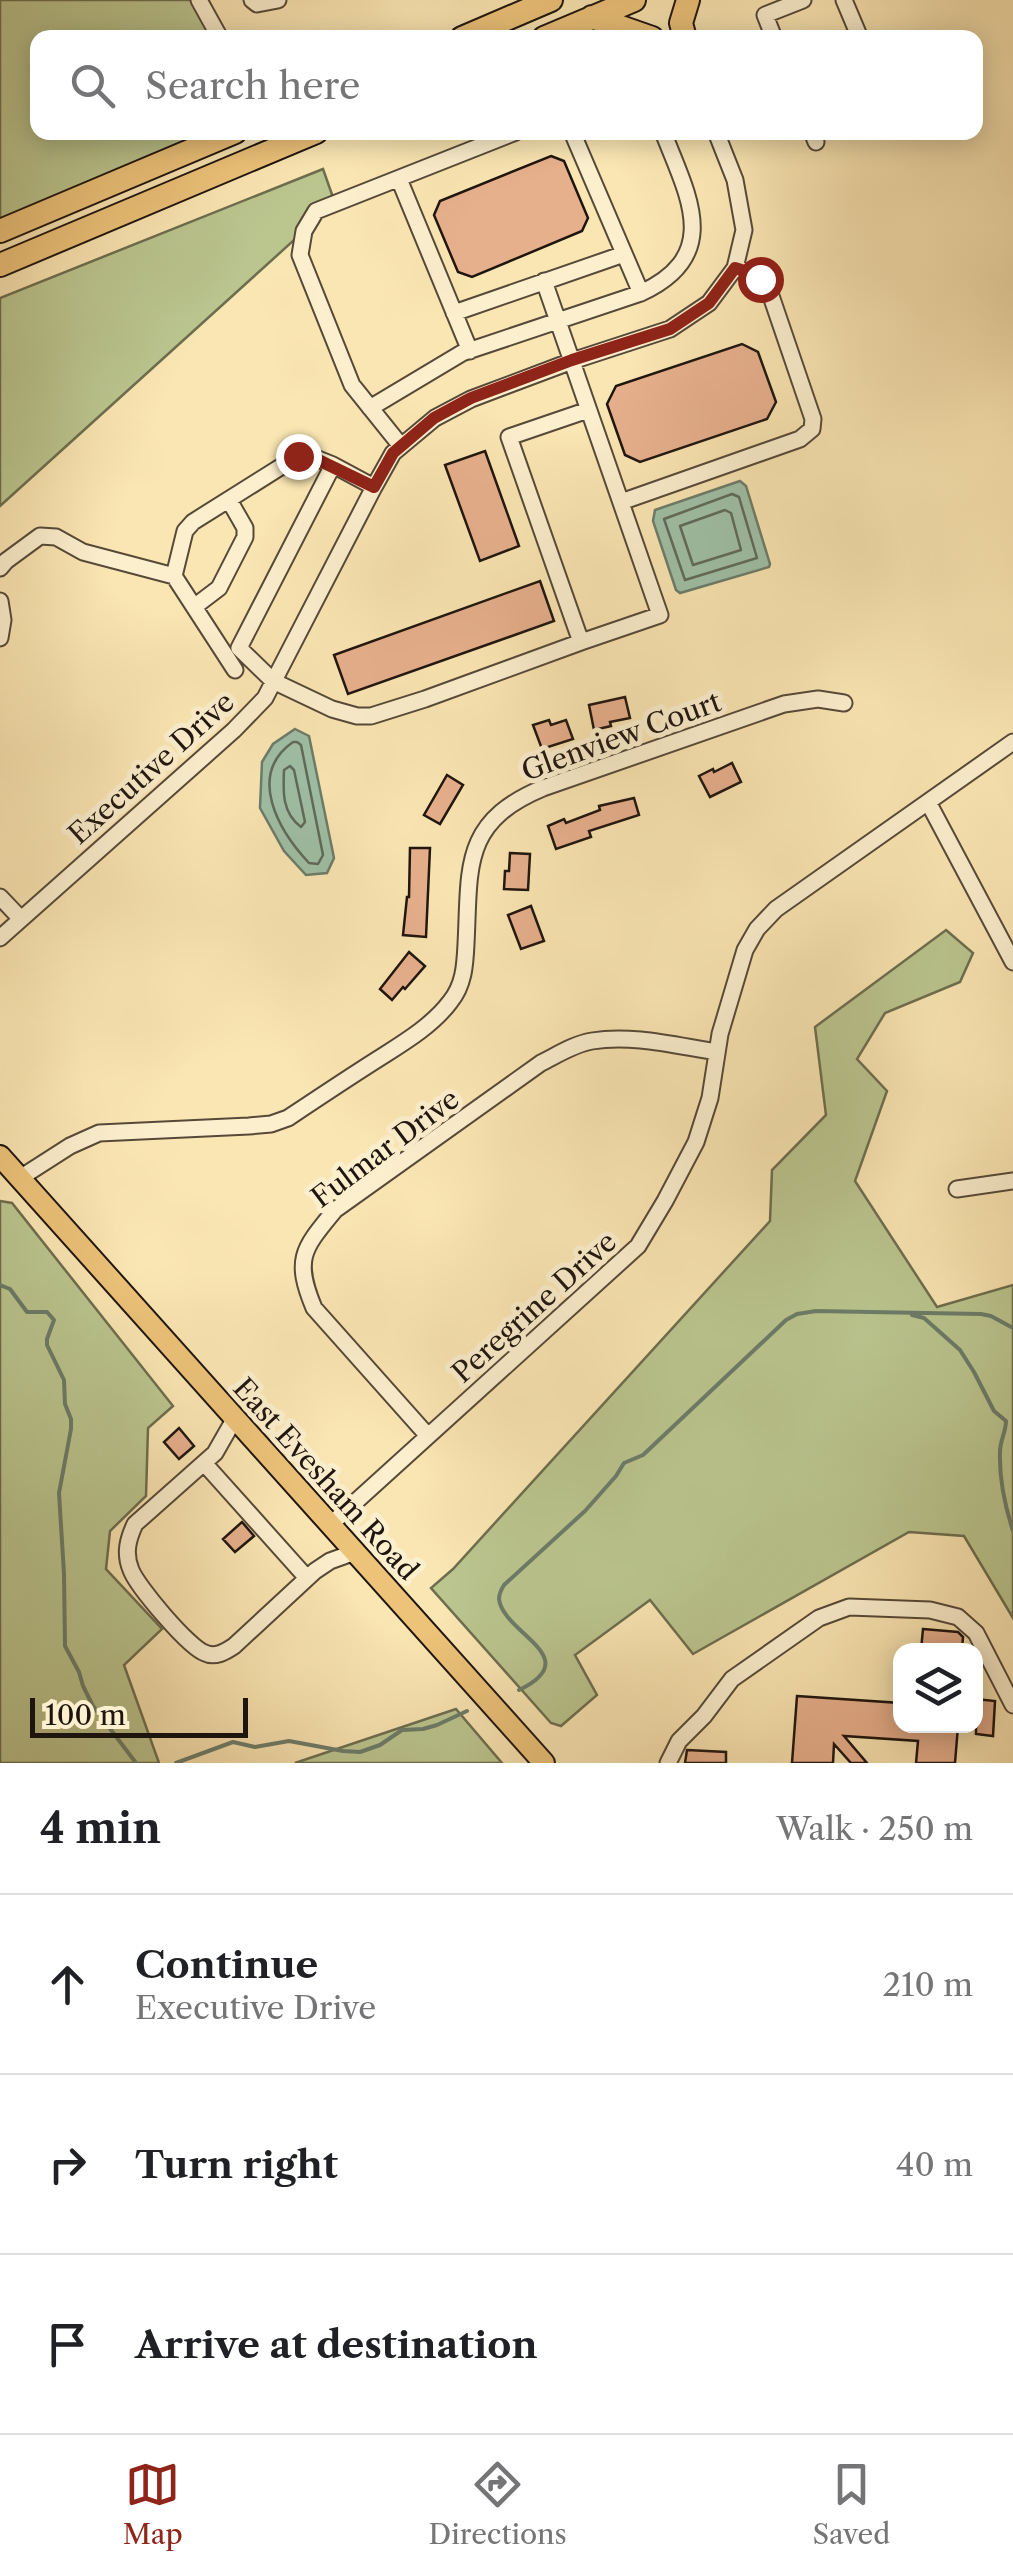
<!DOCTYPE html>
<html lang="en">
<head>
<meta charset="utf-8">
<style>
  :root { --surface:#fff; --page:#f2f2f2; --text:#202124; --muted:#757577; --line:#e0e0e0; --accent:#8f2418 }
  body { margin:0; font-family:"Libre Caslon Text",serif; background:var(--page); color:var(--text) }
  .controls { position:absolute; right:30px; bottom:30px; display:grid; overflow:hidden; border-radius:20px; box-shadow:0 5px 25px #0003 }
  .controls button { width:90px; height:90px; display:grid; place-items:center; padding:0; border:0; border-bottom:2px solid var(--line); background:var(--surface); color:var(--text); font:50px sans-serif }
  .scale { position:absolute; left:30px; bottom:25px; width:218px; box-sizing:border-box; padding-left:10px; border:5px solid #1f150f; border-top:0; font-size:28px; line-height:35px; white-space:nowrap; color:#1f150f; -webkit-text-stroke:8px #fcefce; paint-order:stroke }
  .stop { position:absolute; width:30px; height:30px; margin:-22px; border:8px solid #8f2418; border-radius:50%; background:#fff }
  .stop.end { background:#8f2418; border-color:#fff; box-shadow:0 2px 10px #0008 }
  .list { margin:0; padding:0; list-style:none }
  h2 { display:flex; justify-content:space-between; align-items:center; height:130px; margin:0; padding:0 40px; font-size:42px }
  h2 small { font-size:32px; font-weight:400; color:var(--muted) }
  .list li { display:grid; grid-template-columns:65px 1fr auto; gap:30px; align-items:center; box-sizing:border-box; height:180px; padding:0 40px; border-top:2px solid var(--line) }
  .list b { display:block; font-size:38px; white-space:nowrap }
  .list p { margin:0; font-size:32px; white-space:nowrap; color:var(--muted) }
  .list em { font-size:32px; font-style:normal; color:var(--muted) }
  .icon { flex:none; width:55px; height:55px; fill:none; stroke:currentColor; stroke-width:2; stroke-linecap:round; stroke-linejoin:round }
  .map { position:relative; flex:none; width:1013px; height:1763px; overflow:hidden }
  .search { position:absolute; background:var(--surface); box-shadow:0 5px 25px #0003; left:30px; right:30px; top:30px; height:110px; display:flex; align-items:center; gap:25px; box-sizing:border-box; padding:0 35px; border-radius:20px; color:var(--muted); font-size:38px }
  .sheet { height:670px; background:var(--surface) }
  nav { display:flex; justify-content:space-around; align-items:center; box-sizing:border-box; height:140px; border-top:2px solid var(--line); background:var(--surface); font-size:28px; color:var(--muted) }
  nav a { display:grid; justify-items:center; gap:5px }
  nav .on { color:var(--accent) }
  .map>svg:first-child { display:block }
  .green { fill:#bbc68f; stroke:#6d6e4f; stroke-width:2.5 }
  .water { fill:#9fc0a7; stroke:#6c7c6a; stroke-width:2.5 }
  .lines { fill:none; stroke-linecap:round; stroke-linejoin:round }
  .shore { stroke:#5f6a5b; stroke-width:2.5 }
  .stream { stroke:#6c7c6a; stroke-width:4 }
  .building { fill:#e7b08d; stroke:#1f150f; stroke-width:2.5 }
  .minor-casing { stroke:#564938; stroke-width:19 }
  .major-casing { stroke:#1f150f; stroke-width:24 }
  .highway-casing { stroke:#1f150f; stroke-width:26 }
  .minor { stroke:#fcefce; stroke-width:15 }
  .major { stroke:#edc37a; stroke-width:20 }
  .highway { stroke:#edc37a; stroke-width:22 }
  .route { stroke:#8f2418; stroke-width:12 }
  .labels { text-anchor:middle; stroke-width:10; stroke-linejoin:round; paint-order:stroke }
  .street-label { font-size:28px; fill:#1f150f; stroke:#fcefce }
</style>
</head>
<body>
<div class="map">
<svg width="1013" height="1763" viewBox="0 0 1013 1763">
  <rect width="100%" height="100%" fill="#fae6b3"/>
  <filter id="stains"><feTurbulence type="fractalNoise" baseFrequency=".002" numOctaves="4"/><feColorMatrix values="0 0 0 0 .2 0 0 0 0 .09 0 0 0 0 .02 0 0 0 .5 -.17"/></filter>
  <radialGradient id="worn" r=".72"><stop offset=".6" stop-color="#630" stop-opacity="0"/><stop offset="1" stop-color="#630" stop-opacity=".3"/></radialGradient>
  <path class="green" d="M0,0H199L220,37L38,38V132L232,133L0,220Z
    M323,169L335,203L0,506V298Z
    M946,930L973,953L960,982L885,1013L857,1059L887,1091L855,1181L937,1307L1013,1285V1618L964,1536L909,1532L693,1654L650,1600L575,1655L597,1695L561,1726L551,1723L431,1588L453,1569L770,1221L772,1170L826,1115L815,1027Z
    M0,1201L12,1203L173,1406L148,1428L146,1496L110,1531L106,1569L162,1629L124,1665L159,1763H0Z
    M456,1709L502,1763H295Z"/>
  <path class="water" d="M740,481L746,486L770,564L769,567L680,593L676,590L653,521L655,510Z
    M295,729L309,736L334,858L327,873L306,875L284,851L260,808L262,762L273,744Z"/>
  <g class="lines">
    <path class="shore" d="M732,494L739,497L757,558L685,580L664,519Z
      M725,510L731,513L741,550L693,565L680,526Z
      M293,742H297L301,745L323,855L318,864L309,863C279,831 246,775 293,742Z
      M290,766L294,770L305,822L301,827C282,813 283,792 284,770Z"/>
    <path class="stream" d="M0,1285L10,1289L27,1312H47L54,1320L47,1339V1345L64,1380L65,1404L71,1419V1429L59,1493L64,1574L65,1646L79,1672L83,1686L93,1706L136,1763
      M912,1315L924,1318L960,1350L974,1372L994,1411L1006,1421C1006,1432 1000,1440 1000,1452C999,1479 1005,1506 1013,1531
      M519,1690C587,1657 503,1634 499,1599C499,1593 501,1590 504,1585L585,1511L616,1476L624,1463L643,1455L786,1320L797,1314L816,1311L981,1314L991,1316L1013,1328
      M176,1763L233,1742L255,1747L289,1741L343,1751L360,1752L380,1745L402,1730L423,1729L437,1725L467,1711"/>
  </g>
  <path class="building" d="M551,156L564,161L588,218L582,231L472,277L458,272L434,215L440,201Z
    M742,344L758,352L776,402L767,419L640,462L625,455L607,404L616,386Z
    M485,451L519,546L480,561L445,465Z
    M540,581L554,621L348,694L334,655Z
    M625,697L630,718L610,722L611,726L594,730L589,705Z
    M549,720L551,725L566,720L573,739L542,749L533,725Z
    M732,763L741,782L710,797L699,776L713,769L714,772Z
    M447,775L463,785L440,824L424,815Z
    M634,798L639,815L589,831L591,837L556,849L548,826L564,819L566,823L600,810L599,806Z
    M410,848H430L426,937L403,935L407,897H409Z
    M510,853L530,854L528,890L504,889L505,871H509Z
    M531,906L544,941L521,949L508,915Z
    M409,952L425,966L405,989L403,987L392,1000L380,989Z
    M179,1428L194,1446L179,1459L164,1442Z
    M242,1522L254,1536L235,1552L223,1539Z
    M923,1629L958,1632L963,1637L962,1650H921Z
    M797,1696L900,1703V1726H958L955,1763H916L918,1741L844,1736L867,1763H851L834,1744L833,1763H792Z
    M976,1699L995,1701L993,1736L976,1734Z
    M687,1750L726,1752V1763H685Z"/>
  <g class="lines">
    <g class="minor-casing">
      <path id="minor" d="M199,0L220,38
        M252,0L257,4L278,0
        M844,0L860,38
        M774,38L765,15L803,0
        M572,132L641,293
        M812,132L816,142
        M399,179L470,351
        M544,281L660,615L581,642L509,437L588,410
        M454,313L624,254
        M370,408L462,353L641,293C723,255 688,196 663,132
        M401,446L352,385L300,255L304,231L316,211L516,132
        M374,487L333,465L239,648L273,681L332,709L357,716H371L425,699L581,642
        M621,502L800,439L812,429L813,419L769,290C759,277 750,272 735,268
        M0,568L6,561L40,536L56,537L83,552L174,576L235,670
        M174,576L185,531L193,522L298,456L308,455L333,465
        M0,601L3,620L0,638
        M194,607L219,588L245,537V528L229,500
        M928,802L1013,962
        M0,897L21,919
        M0,938L234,730L265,698L374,487L393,453L435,418L471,399L572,361L670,329L709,303L735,268L744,230L735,180L716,132
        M20,1178L70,1146L99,1133L249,1126L271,1124L288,1118C318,1098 348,1078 378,1059C403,1043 432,1026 450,1002C464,985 465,965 466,944C470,868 461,822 543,788L784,704L818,699L844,703
        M957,1189L1013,1181
        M235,1418L215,1453L135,1524C128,1539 124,1553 131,1570C137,1586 189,1648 205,1653C215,1658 225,1652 234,1646L315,1571L330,1561L355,1552
        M428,1436L314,1308C293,1258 304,1248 335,1210L541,1063C557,1055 574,1044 592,1041C632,1034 677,1046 717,1052
        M204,1463L307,1578
        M330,1525L638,1246L665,1201L696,1142L710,1098L720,1034L745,950L757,929L776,909L1013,742
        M668,1763L679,1741L704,1716L732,1679L819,1618L849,1607L930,1610L958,1617L976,1633L1013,1705"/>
    </g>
    <g class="major-casing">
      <path id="major" d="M0,1156L544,1763"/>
    </g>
    <g class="highway-casing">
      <path id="highway" d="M592,17L652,38
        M462,38L551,0
        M544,38L634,0
        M685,38L681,23L688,0
        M0,231L235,132
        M0,265L316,132"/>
    </g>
    <use href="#minor" class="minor"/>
    <use href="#major" class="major"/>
    <use href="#highway" class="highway"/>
  </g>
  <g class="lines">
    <path class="route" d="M298,456L308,455L374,487L393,453L434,418L471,398L572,360L670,329L709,303L735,268L748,272L760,279"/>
  </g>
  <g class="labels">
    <g class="street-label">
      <text transform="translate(621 736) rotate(-20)" y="10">Glenview Court</text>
      <text transform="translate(151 768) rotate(-42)" y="10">Executive Drive</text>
      <text transform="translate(385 1148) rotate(-37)" y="10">Fulmar Drive</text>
      <text transform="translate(534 1307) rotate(-42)" y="10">Peregrine Drive</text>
      <text transform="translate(326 1479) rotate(48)" y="10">East Evesham Road</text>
    </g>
  </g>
  <rect width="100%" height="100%" filter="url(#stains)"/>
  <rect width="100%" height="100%" fill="url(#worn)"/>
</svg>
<div class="controls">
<button><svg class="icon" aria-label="layers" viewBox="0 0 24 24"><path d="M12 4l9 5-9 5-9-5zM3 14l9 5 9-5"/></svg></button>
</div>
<div class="scale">100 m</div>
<div class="stop" style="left:760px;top:279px"></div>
<div class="stop end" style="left:298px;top:456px"></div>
<div class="search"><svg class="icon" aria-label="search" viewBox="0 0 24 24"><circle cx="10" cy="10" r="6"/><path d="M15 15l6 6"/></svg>Search here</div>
</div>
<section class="sheet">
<h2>4 min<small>Walk · 250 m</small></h2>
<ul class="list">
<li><svg class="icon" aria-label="ahead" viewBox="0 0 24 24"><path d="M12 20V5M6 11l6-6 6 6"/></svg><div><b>Continue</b><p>Executive Drive</p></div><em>210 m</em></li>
<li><svg class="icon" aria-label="right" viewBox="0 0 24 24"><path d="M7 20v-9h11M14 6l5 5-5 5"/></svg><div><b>Turn right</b></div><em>40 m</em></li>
<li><svg class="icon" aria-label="arrive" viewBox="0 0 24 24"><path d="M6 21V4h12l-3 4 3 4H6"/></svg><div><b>Arrive at destination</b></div></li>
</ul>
</section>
<nav>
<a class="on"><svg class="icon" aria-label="map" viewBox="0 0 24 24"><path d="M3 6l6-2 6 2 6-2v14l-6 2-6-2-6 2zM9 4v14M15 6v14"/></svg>Map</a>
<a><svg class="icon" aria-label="directions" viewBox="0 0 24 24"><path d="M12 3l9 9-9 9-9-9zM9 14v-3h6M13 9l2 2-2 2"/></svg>Directions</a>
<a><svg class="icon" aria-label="saved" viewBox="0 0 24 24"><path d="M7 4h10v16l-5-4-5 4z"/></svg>Saved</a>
</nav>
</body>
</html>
